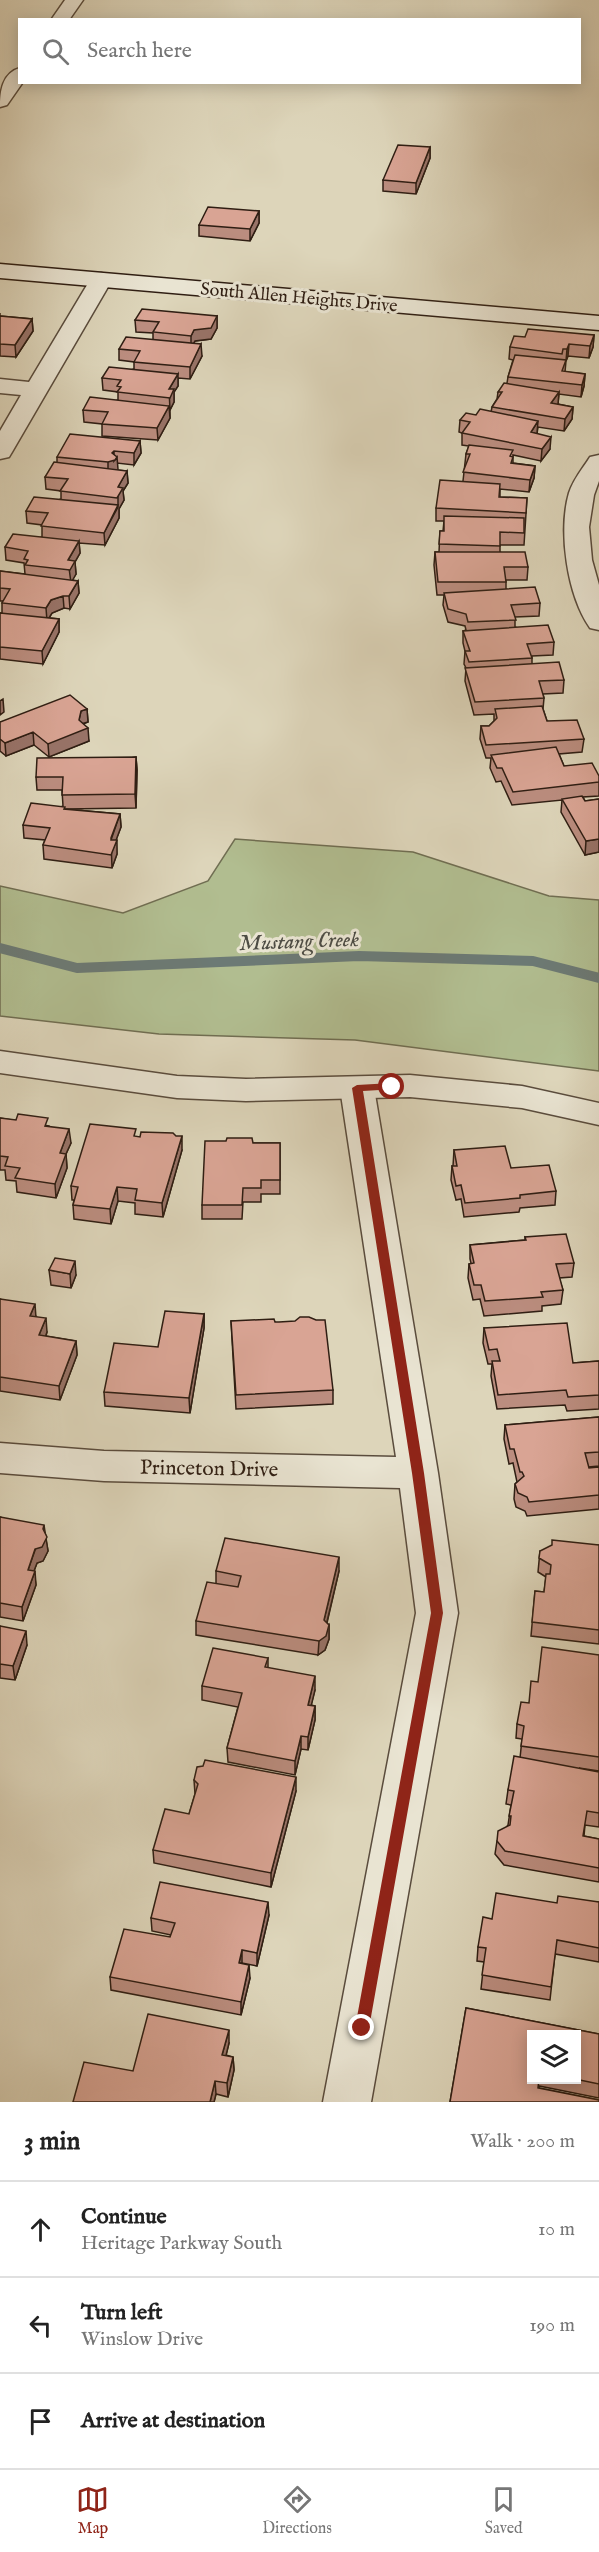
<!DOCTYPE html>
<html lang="en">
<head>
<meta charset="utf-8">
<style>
  :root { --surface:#fff; --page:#f2f2f2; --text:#222; --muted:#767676; --line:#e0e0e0; --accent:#8f2418 }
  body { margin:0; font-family:"IM FELL English",serif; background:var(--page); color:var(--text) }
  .controls { position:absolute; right:18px; bottom:18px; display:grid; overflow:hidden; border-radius:0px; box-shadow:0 3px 15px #0003 }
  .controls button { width:54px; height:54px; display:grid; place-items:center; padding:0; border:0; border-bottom:2px solid var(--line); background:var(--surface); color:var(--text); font:30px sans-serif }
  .stop { position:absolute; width:18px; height:18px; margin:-14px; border:4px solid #8f2418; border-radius:50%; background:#fff }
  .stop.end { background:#8f2418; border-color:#fff; box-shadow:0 2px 6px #0008 }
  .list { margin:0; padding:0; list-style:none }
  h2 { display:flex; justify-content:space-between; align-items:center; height:78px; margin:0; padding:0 24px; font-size:26px }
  h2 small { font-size:20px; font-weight:400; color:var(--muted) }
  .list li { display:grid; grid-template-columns:39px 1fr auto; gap:18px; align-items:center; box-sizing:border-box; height:96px; padding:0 24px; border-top:2px solid var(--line) }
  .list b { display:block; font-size:22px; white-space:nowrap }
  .list p { margin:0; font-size:20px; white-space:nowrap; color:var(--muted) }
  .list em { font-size:20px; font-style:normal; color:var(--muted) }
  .icon { flex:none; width:33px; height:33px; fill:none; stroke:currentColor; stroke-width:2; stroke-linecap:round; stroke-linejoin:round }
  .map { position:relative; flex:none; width:599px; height:2102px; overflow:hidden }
  .search { position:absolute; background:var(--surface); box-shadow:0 3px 15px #0003; left:18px; right:18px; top:18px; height:66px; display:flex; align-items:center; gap:15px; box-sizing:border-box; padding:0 21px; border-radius:0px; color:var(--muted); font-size:22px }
  .sheet { height:366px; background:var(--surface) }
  nav { display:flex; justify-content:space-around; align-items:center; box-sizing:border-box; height:84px; border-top:2px solid var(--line); background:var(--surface); font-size:16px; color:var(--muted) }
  nav a { display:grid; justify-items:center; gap:3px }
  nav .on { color:var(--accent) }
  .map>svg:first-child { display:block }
  .green { fill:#b1bd90; stroke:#706e52; stroke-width:1.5 }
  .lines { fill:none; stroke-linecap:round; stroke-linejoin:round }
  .stream { stroke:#6c7a75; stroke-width:10 }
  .minor-casing { stroke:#5a4c3d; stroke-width:3 }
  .tertiary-casing { stroke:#5a4c3d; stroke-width:3 }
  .secondary-casing { stroke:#2f1e13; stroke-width:3 }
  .minor { fill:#e9e4d2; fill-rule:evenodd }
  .tertiary { fill:#e9e4d2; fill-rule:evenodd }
  .secondary { fill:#e9e4d2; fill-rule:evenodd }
  .wall { fill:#bb8d7f; stroke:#2f1e13; stroke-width:1.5; fill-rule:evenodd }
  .shaded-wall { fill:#987368; stroke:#2f1e13; stroke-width:1.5 }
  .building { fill:#d9a494; stroke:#2f1e13; stroke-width:1.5 }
  .route { fill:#8f2418 }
  .labels { text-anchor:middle; stroke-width:6; stroke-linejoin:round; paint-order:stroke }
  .far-street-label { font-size:18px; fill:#2f1e13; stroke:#e9e4d2 }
  .street-label { font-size:21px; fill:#2f1e13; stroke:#e9e4d2 }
  .water-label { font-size:22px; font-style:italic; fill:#4d4c44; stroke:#e9e4d2 }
</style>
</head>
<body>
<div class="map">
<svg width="599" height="2102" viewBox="0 0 599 2102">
  <rect width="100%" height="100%" fill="#ddd5ba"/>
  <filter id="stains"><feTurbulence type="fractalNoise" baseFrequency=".00333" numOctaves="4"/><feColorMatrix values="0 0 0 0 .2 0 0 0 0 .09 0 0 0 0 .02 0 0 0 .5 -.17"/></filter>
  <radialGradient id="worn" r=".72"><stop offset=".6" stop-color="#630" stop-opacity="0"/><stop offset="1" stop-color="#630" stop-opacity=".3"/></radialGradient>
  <path class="green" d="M235,839L413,852L549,896L599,900V1071L355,1040L159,1034L0,1016V886L123,913L208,881Z"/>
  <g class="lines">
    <path class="stream" d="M0,948L77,968L359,956L533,961L599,978"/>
    <g class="minor-casing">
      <path id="minor" d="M65,0H83L69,20H51Z
        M20,68V82H23L7,105L0,107C0,92 2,73 20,68Z
        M101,273L109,275L112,280L12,452L9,457L0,459V431L21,395L0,393V379L29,382L90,280L93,275Z
        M599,455V481L594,495L589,527L592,560L599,585V630L590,628C567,595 558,531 569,493C573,480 583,468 590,457Z
        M357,1077L369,1080L374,1088L438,1473L458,1613L371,2102H323L416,1613L400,1488L104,1481L0,1473V1443L104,1451L396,1457L340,1088L345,1080Z"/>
    </g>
    <g class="tertiary-casing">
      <path id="tertiary" d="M0,1051L177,1076L246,1079L410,1075L522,1086L599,1103V1125L522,1108L410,1097L246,1101L177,1098L0,1073Z"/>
    </g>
    <g class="secondary-casing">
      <path id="secondary" d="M0,264L599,316V330L0,278Z"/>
    </g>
    <use href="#minor" class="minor"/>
    <use href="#tertiary" class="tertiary"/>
    <use href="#secondary" class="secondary"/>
  </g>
  <path class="wall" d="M430,147V158L416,194L383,191V180Z
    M259,211V223L250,241L199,236V225Z
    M0,313V316L32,319L33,331L16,357L0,356Z
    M217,316V328L211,339L195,341L194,343L202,356L190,379L178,378V386L174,392V402L170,410V418L158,440L102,436V424L84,422L83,410L118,400V392L103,390L102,378L134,369V362L119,360V349L153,340V333L136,332L135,320Z
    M594,335L593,347L589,358L568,356L566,361L565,372L585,374L584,386L581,397L559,394L558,404L573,407L572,419L564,431L538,427L537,434L550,449L541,461L513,455V463L535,466L534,478L529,492L500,489V497L527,498L524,545H500V552L528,567L527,580H506V589L540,603L539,616L515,617V627L554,642L553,655L532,656V664L564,680L563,693L543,694L544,698L543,709L547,721L584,739L582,752L559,754L564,766L599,776V796L583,797L585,801L599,799V852L585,855L561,812L562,800L512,805L501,781L496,782L490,768L491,758H486L480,739L481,726H489L494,721V714L474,715L465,681L466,668L464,664L465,651L463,643V631L466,630L465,626L448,622L443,605L444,595H437L434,565L435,552H439L440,531H443L444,521H436V508L463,481L466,454L469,446L462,445V433L459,432L460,420L476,415L491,412L492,407L497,399L498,392L507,383L508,377L513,360L509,359L510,347L525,337Z
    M140,441L141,453L134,465L117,463V470L127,471L128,483L123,491L124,500L119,509V518L105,545L79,543L80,553L75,562L76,574L72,580L78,581L79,593L70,609L64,608L52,613L49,618L59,619V632L43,664L0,659V613H2V603L3,601H0V571L25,574L24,563L6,560L5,547L42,537V525L27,523L26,511L61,499V491L46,489L45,477L57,463V457Z
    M87,709L88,722L83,724L89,741L49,757L34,745L6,756L0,751V722Z
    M136,757L137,770L136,808L65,809L120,814L121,827L116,840L117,854L112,868L44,859L43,845L45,840L24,838L23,825L63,806L62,790H37L36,777Z
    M0,1118L49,1126L71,1143L66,1154L67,1168L56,1198L17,1192L16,1181L6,1180L5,1170H0Z
    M136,1137L182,1150L163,1217L135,1214V1203L118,1201L111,1224L74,1219L73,1205L74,1200H72L71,1186Z
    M253,1143H280V1194H261V1202H243L242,1219H202V1205Z
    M454,1150L511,1168L556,1191L555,1205L520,1208L519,1212L464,1217L461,1199L456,1200L451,1180L452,1166H453Z
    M525,1237L574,1263L572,1277L559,1278L563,1290L561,1304L542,1306V1311L484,1316L480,1299L473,1300L468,1278L469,1264L471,1263L470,1259V1245L525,1240Z
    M49,1270L76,1275L71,1288L51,1285Z
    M0,1299L36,1316L47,1332L46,1336L76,1341L77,1355L60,1400L0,1391Z
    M204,1314V1328L190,1413L105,1406L104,1392L158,1347Z
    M231,1321L275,1322L333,1390V1404L236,1409Z
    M484,1328L573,1363L599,1361V1409L567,1411L565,1405L497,1409L491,1376L492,1364H488L483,1343Z
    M599,1417V1466L589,1467V1468L599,1467V1509L527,1516L525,1511L516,1507L514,1499L515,1484L517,1482L513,1463L509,1464L504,1439L505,1425Z
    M0,1517L45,1534L48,1551L43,1561L37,1563L34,1571L36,1585L23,1621L0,1617Z
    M599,1545V1644L531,1636L535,1591L544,1592L546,1577L538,1572L540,1551Z
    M216,1571H339L327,1623L329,1625V1639L325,1650L318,1655L196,1635V1621L216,1584Z
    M0,1626L27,1645L15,1680L0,1678Z
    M599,1655V1771L579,1768L599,1772V1827L585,1825L584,1836L599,1839V1882L504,1865L495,1854L497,1841L508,1825L511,1805L506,1804L508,1790L520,1758L522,1739L516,1738L517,1724L529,1703L538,1682Z
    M268,1658V1668L315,1690L311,1705L315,1706V1720L308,1750L301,1749L295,1775L228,1762L227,1748L238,1707L202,1700V1686Z
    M194,1780L296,1791L271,1887L154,1863L153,1850L189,1814L195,1794Z
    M599,1902V1962L555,1954L550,2000L481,1989L484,1962L477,1961L478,1947L492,1919L557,1903Z
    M269,1915L257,1966L242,1963L250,1978L241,2015L111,1990L110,1977L170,1937L171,1935L152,1931L151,1918Z
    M466,2008L599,2034V2098L539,2086V2088L599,2100V2102H450ZM531,2034H576V2079H531Z
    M229,2043L226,2055L233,2057L234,2070L228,2097L216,2094L214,2102H73L133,2071Z"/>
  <path class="shaded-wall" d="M430,147V158L416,194V183Z
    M259,211V223L250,241V229Z
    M217,316V328L211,339L195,341L191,348V336L194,330Z
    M32,319L33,331L16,357L15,345Z
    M594,335L593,347L589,358L590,346Z
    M201,344L202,356L190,379V367Z
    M569,344L568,356L566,361L567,349Z
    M178,374V386L174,392V402L170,410L169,389Z
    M585,374L584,386L581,397L582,385Z
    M559,392L558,404L550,415L551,403Z
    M169,406L170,418L158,440L157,428Z
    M573,407L572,419L564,431L565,419Z
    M538,421L537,433L530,445L531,432Z
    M551,437L550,449L541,461L542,449Z
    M140,441L141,453L134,465V453Z
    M114,451V461L117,457L118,469L116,473L108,474V462Z
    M535,466L534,478L529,492L530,480Z
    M127,471L128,483L123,491L124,500L119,509V518L105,545L104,533L118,507V487Z
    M79,541L80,553L75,562L76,574L71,583L68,560Z
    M78,581L79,593L70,609L69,596Z
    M63,596L64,608L52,613L47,621L46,608L51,600Z
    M59,619V632L43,664L42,651Z
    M3,699L4,712L0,715V701Z
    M87,709L88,722L81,724L88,728L89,741L49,757L48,744L79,720L81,711Z
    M33,732L34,745L6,756L5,743Z
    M136,757L137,770L136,808L135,794Z
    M120,814L121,827L112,851L117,840V854L112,868L111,840Z
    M599,839V852L585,855L586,841Z
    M69,1129L71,1143L66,1154L67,1168L56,1198L55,1184L60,1153Z
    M182,1136V1150L163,1217L162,1203Z
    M117,1187L118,1201L111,1224L110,1209Z
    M75,1261L76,1275L71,1288L70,1274Z
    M35,1304L36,1318L30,1316Z
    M204,1314V1328L190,1413L189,1398Z
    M46,1318L47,1332L41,1349L39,1335Z
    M76,1341L77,1355L60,1400L59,1386Z
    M44,1525L48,1551L43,1561L37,1563L29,1584L28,1570Z
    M339,1557V1571L324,1634V1620Z
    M35,1571L36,1585L23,1621L22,1607Z
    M329,1625V1639L325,1650L318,1655L319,1641Z
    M26,1631L27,1645L15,1680L13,1666Z
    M315,1676V1690L308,1719V1705Z
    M315,1706V1720L308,1750V1737Z
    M301,1736V1749L295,1775V1761Z
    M296,1777V1791L271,1887V1873Z
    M268,1902L269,1915L257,1966V1953Z
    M242,1950V1963H239Z
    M249,1965L250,1978L241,2015V2002Z
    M229,2030V2043L223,2068L222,2055Z
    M233,2057L234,2070L228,2097L227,2083Z
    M215,2081L216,2094L214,2102H210Z"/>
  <path class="building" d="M398,145L430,147L416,183L383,180Z
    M208,207L259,211L250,229L199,225Z
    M142,309L217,316L211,328L194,330L191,336L153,332L159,322L135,320Z
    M0,316L32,319L15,345L0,344Z
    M528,329L594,335L590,346L569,344L567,349H563L562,354L510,347L514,336L525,337Z
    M126,337L201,344L190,367L134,362L140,351L119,349Z
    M515,355L566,360L562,371L585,374L582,385L508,377Z
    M109,367L178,374L169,389H174L170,398L117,392L121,387L117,386L121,380L102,378Z
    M504,383L559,392L551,403L573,407L565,419L492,407L502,392H498Z
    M90,397L169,406L157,428L102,424L108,412L83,410Z
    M480,409L538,421L531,432L551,437L542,449L462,433L470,422L460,420L466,413L476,415Z
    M70,434L140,441L134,453L114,451L112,453L117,457L115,460L108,462L57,457Z
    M469,445L513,450L510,456L513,457L511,463L535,466L530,480L463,472L470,454H466Z
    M54,462L127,471L118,487L123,488L117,498L60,491L68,479L45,477Z
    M440,480L500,484L499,497L527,498L526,513L436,508Z
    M34,497L118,505L104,533L41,526L48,513L26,511Z
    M444,516L524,518V533L500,532V546L439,544L440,531H444Z
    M13,534L79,541L68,560L75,561L70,570L25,565L28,560L24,559L28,551L5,547Z
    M435,552H525L528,567H504L506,582H438Z
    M0,571L78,581L69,596H63L51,600L46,608L2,603L10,589L0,588Z
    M535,587L540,603L511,605L516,620L468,622L466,614L448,609L444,593Z
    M0,613L59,619L42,651L0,647Z
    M548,625L554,642L527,644L532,658L469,662L465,651H470L463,631Z
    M559,662L564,680L539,681L544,698L475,702L465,668Z
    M70,695L87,709L81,711L79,720L88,728L48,744L33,732L5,743L0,739V722Z
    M542,706L547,721L577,720L584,739L486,745L481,726H489L497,718L495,709Z
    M556,747L564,766L592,763L599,776V782L513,792L502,768H497L491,755Z
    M136,757L135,794L62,795L63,777H36L37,758Z
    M582,796L585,801L599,799V839L586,841L562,799Z
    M31,803L65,807L64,809L120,814L111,838V840H117L111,855L43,845L50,828L23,825Z
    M18,1114L48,1118L45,1126L69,1129L60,1153L66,1154L55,1184L15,1178L20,1168L5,1166L8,1157L0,1156V1118L16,1120Z
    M90,1124L136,1129L134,1136L140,1137L141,1132L173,1133L176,1136H182L162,1203L135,1200L137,1189L117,1187L110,1209L73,1205L78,1187L71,1186Z
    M227,1138H252L253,1143H280V1180H261V1188H243L242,1205H202L205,1141H226Z
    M505,1146L511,1168L549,1165L556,1191L520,1195V1198L465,1203L461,1185L456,1186L452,1166H457L454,1150Z
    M566,1234L574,1263L556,1264L563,1290L541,1292L543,1297L485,1301L481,1285H474L469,1264L474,1263L470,1245L526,1240L525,1237Z
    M55,1258L75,1261L70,1274L49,1270Z
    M0,1299L35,1304L30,1316L46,1318L39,1335L76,1341L59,1386L0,1377Z
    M165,1311L204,1314L189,1398L104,1392L114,1343L158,1347Z
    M300,1317H309L316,1320H325L333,1390L236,1395L231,1321L274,1319L275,1322H279L295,1321Z
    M567,1323L573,1363L599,1361V1395L568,1397L566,1390L498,1395L492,1361H500L497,1349L489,1350L484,1328Z
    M599,1417V1452L585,1453L589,1468L599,1467V1495L529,1502L527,1497L518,1493L515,1484L524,1476L522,1472H520L514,1449H510L505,1425Z
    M0,1517L44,1525L43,1529L47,1537L42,1547L35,1549L28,1570L35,1571L22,1607L0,1603Z
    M225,1538L339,1557L324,1620L329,1625L326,1636L319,1641L196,1621L207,1582L238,1587L241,1576L216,1571Z
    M552,1540L599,1545V1630L532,1622L535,1591L544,1592L546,1574H550L551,1565L539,1558L540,1551L552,1545Z
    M0,1626L26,1631L13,1666L0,1664Z
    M542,1647L599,1655V1757L521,1746L524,1726L517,1724L521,1702L529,1703L531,1681L538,1682Z
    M213,1648L268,1658L265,1667L315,1676L308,1705L315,1706L308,1737L301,1736L295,1761L227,1748L242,1693L202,1686Z
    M514,1756L599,1772V1813L587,1811L583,1836L599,1839V1868L505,1851L497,1841L498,1831L510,1825L511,1816H509L514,1791L508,1790Z
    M205,1760L296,1777L271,1873L153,1850L165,1809L189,1814L198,1784L194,1780L197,1767L203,1766Z
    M160,1882L268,1902L257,1953L242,1950L239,1963L249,1965L241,2002L110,1977L124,1929L170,1937L175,1923L151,1918Z
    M496,1893L557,1903L558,1896L599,1902V1948L557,1940L551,1987L482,1975L486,1948L478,1947L483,1917L492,1919Z
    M466,2008L599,2034V2084L575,2079H576V2034H531V2079H539L538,2088L599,2100V2102H450Z
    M148,2014L229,2030L222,2055L233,2057L227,2083L215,2081L210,2102H73L84,2062L133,2071Z"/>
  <path class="route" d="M392,1083L397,1087L396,1089L363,1091L424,1473L443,1613L369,2028L367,2033L362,2035L357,2033L355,2028L431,1613L412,1473L352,1088L357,1085Z"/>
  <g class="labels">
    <g class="far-street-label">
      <text transform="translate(299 297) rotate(5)" y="6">South Allen Heights Drive</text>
    </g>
    <g class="street-label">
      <text transform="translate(209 1468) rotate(1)" y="7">Princeton Drive</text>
    </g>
    <g class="water-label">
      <text transform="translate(299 940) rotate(-2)" y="8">Mustang Creek</text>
    </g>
  </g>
  <rect width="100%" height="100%" filter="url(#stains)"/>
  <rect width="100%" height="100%" fill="url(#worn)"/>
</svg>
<div class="controls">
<button><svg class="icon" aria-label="layers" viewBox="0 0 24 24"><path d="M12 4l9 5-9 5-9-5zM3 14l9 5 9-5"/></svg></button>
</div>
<div class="stop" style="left:392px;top:1087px"></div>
<div class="stop end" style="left:362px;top:2028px"></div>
<div class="search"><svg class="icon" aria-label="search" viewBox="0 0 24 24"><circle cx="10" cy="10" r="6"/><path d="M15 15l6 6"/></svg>Search here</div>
</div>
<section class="sheet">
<h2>3 min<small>Walk · 200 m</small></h2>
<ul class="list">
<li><svg class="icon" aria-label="ahead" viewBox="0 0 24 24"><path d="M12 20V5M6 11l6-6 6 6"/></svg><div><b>Continue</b><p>Heritage Parkway South</p></div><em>10 m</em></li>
<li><svg class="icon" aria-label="left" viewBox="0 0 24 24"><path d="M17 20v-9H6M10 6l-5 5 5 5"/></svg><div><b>Turn left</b><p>Winslow Drive</p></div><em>190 m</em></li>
<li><svg class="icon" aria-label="arrive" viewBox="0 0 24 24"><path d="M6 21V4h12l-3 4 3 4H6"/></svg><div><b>Arrive at destination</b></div></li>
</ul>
</section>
<nav>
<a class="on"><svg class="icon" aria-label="map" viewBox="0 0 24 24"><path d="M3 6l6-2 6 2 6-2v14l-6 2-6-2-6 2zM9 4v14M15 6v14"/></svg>Map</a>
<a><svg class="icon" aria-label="directions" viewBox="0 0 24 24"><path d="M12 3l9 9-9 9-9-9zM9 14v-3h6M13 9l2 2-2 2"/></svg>Directions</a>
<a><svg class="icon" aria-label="saved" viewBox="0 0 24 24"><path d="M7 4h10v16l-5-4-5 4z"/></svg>Saved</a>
</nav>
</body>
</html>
